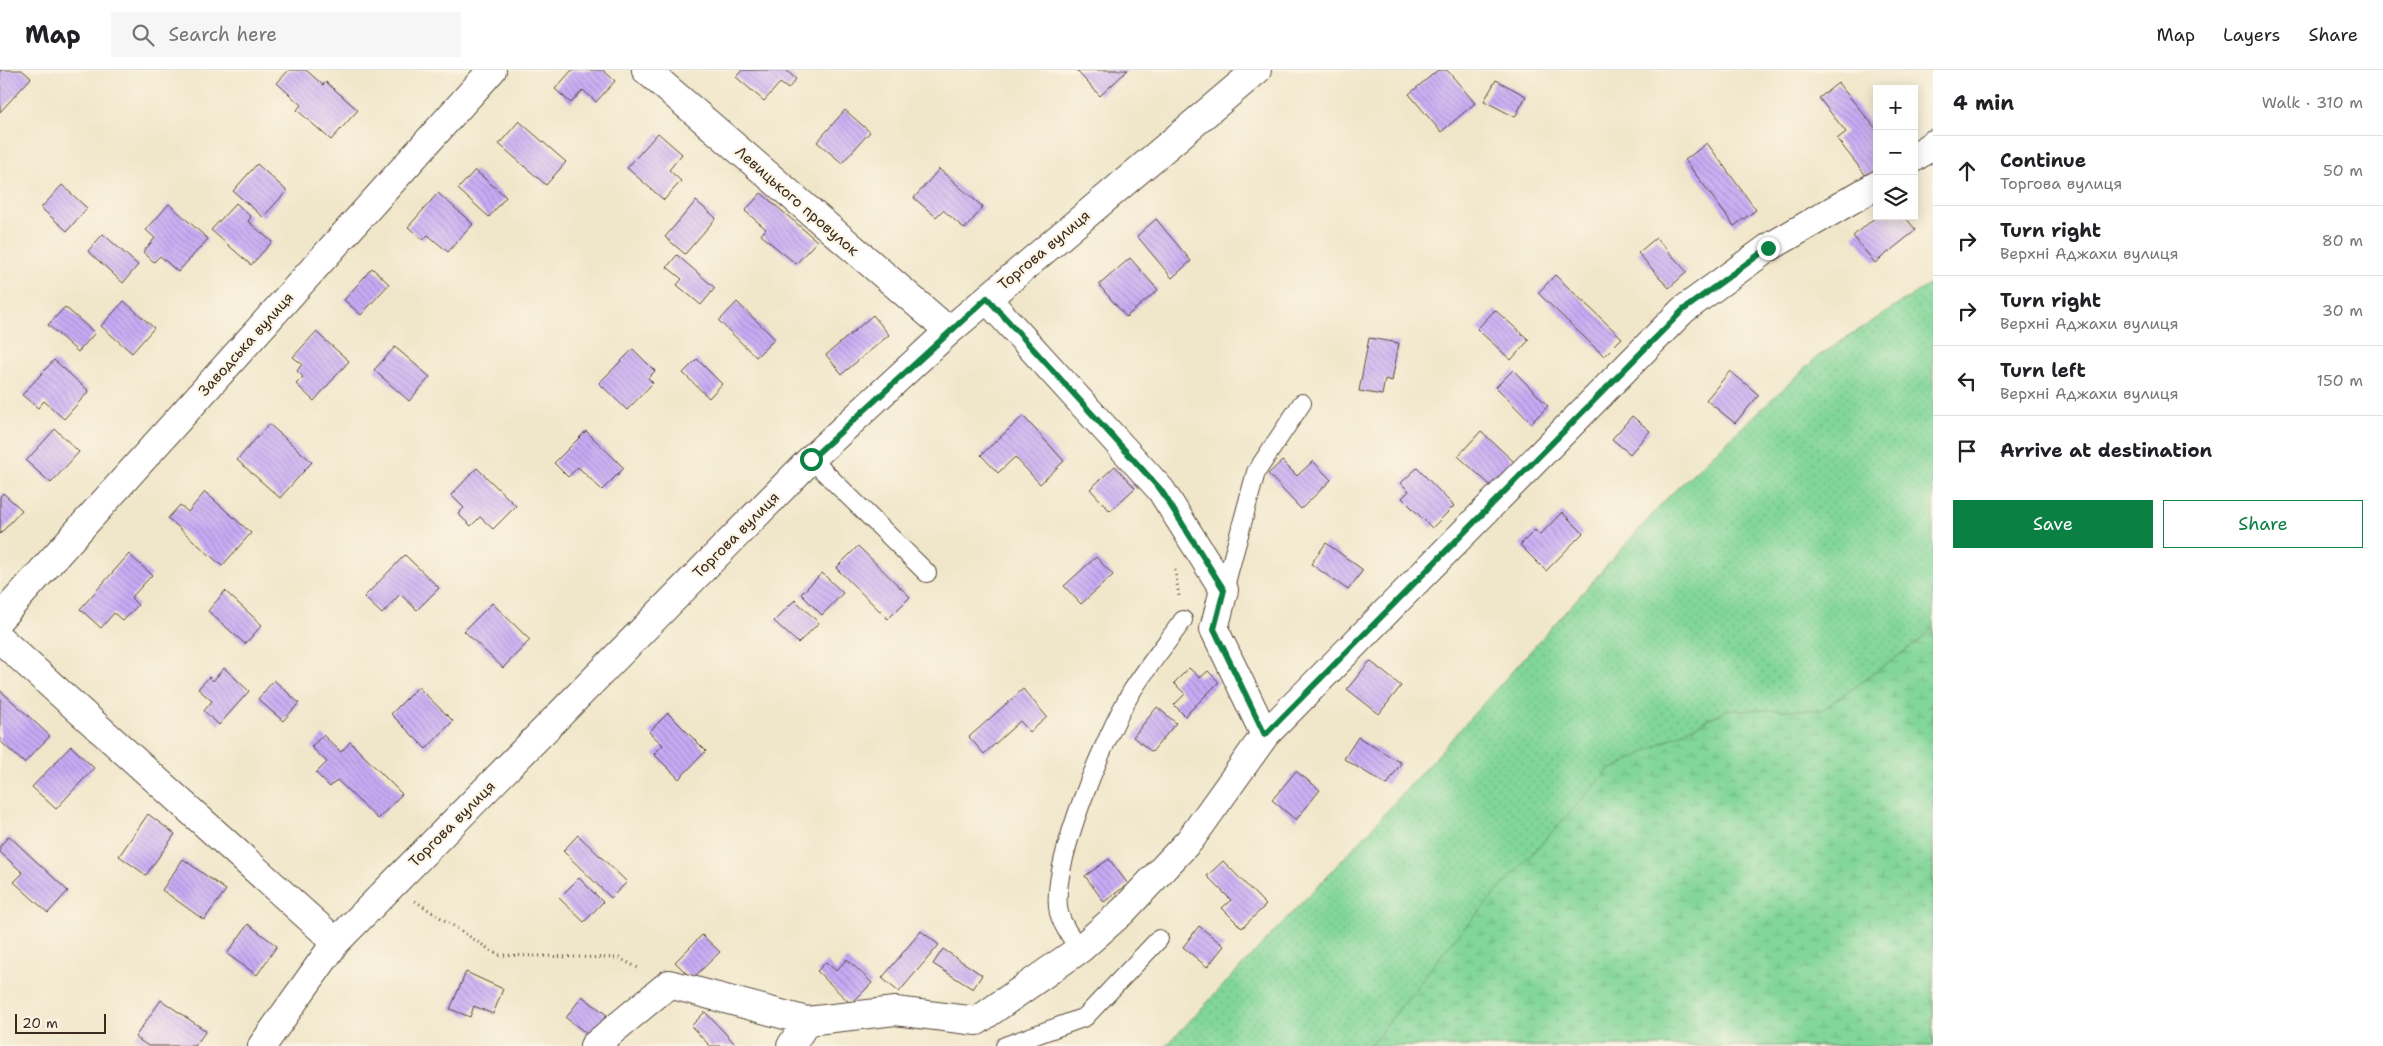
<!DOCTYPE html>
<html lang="en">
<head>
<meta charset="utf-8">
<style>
  :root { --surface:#fff; --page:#f6f6f6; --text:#202124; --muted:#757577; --line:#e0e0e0; --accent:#0b8043 }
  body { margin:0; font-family:"Shantell Sans",sans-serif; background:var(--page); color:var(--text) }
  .controls { position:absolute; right:15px; top:15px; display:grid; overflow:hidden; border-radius:0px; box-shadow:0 2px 12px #0003 }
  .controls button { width:45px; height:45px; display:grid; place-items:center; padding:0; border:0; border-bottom:1px solid var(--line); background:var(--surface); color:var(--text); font:25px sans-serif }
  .scale { position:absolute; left:15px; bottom:12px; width:91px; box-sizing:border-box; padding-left:5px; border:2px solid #3b2a1e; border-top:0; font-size:14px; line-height:18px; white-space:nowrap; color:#3b2a1e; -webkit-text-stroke:4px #fcf5e5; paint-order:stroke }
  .stop { position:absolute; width:15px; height:15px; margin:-11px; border:4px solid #0b8043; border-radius:50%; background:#fff }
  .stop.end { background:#0b8043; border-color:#fff; box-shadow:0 1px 5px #0008 }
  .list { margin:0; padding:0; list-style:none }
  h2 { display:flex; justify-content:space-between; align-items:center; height:65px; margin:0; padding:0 20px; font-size:21px }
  h2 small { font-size:16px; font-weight:400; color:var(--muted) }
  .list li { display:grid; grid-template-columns:32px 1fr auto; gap:15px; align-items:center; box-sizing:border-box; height:70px; padding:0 20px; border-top:1px solid var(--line) }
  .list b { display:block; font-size:19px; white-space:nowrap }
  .list p { margin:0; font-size:16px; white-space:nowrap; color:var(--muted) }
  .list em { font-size:16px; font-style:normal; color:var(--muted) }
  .actions { display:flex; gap:10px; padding:15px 20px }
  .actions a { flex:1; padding:11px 0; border:1px solid var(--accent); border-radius:0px; text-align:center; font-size:18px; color:var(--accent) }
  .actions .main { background:var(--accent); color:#fff }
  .icon { flex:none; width:28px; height:28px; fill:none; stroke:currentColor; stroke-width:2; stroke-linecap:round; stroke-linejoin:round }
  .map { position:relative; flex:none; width:1933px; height:976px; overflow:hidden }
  header { display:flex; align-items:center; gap:30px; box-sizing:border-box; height:70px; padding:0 25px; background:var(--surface); border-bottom:1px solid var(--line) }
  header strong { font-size:24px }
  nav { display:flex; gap:28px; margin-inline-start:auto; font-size:18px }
  .search { width:350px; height:45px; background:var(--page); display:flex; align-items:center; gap:12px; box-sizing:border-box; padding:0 18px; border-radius:0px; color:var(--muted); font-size:19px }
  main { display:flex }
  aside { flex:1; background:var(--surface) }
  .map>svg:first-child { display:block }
  .grass { fill:url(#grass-dots); stroke:#5e805c }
  .wetland { fill:url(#wetland-marsh); stroke:#5e805c }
  .building { fill:url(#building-back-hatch) }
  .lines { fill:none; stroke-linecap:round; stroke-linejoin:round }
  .lane-casing { stroke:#564638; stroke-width:20 }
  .street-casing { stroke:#564638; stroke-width:30 }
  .path { stroke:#564638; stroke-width:3; stroke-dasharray:1 4; stroke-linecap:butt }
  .lane { stroke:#fff; stroke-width:18 }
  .street { stroke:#fff; stroke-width:28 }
  .route { stroke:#0b8043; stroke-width:6 }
  .labels { text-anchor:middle; stroke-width:4.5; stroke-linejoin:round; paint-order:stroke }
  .street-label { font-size:15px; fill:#3b2a1e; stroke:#fcf5e5 }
</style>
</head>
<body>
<header>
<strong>Map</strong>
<div class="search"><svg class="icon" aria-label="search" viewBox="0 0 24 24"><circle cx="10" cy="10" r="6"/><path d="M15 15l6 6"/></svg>Search here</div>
<nav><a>Map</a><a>Layers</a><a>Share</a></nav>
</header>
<main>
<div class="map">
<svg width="1933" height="976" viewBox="0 0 1933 976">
  <defs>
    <pattern id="grass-dots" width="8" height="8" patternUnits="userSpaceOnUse" patternTransform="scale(1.25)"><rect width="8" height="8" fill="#81d699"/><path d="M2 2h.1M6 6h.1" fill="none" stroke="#70b883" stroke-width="1.8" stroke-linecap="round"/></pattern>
    <pattern id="wetland-marsh" width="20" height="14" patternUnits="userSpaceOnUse" patternTransform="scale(1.25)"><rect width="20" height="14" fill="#81d699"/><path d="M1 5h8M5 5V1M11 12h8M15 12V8" fill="none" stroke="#70b883"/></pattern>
    <pattern id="building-back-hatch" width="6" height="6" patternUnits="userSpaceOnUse" patternTransform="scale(1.25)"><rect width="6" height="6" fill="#c8abf6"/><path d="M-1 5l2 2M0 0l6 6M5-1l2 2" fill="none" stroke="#a48bc7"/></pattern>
  </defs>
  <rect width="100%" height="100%" fill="#fcf5e5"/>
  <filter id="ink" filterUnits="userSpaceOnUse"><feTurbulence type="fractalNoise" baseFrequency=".02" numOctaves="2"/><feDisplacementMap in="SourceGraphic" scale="10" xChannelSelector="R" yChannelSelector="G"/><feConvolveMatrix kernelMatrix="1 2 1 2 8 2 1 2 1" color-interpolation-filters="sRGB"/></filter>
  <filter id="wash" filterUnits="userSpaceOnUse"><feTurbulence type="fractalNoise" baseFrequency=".0096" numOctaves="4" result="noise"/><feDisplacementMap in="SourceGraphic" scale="20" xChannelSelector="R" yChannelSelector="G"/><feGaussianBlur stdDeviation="1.12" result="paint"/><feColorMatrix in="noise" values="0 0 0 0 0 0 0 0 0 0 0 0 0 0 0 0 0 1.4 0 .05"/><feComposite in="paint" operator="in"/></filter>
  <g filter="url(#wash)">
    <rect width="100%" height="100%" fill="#f0e7cb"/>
    <path class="grass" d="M1933,212V976H1166L1362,769L1670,425L1817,287Z"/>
    <path class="wetland" d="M1933,556V976H1370L1454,869L1608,701L1726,640H1822L1922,569Z"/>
    <g id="blocks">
      <path class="building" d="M0,0H22L31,8L0,42Z
        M289,0H306L323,15L326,12L358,40L331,70L297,40L301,35L277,13Z
        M572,0H603L615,11L596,32L583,20L571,33L555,19Z
        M742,0H786L796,9L788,19L780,13L764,31L736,7Z
        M1076,0H1128L1100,26Z
        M1438,0H1447L1475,33L1441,62L1409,24Z
        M1496,10L1526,26L1515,47L1484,31Z
        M1838,13L1877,60V99L1867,107L1837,69L1846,62L1819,28Z
        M845,40L870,62L842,93L817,72Z
        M519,51L566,92L546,115L499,74Z
        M658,63L682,84L669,100L681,111L664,130L627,98Z
        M1707,73L1756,140L1734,156L1685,90Z
        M257,94L287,121L263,147L233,121Z
        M939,99L983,137L965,159L943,140L936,147L914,128Z
        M475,100L506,127L489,147L458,119Z
        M62,115L87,138L67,161L41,138Z
        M438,123L473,154L448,182L428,165L423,170L408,157Z
        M761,123L817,171L796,194L761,165L766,159L745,141Z
        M696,131L716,148L685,184L665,167Z
        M236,133L251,147L248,151L272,172L251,195L211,160Z
        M169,134L208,169L178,202L160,186L154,192L143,182L155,168L146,160Z
        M1877,146H1904L1916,160L1875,193L1853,166Z
        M1156,149L1191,191L1172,208L1137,166Z
        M103,164L138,195L123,213L88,181Z
        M1656,168L1687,202L1669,218L1638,183Z
        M677,185L715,218L701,235L677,215L682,209L667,197Z
        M1130,188L1158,220L1126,247L1099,215Z
        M372,198L389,214L361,245L344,230Z
        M1555,205L1622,268L1604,286L1538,223Z
        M124,231L154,258L132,283L101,256Z
        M737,232L775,269L756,287L719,251Z
        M65,237L95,263L78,282L48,255Z
        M1495,240L1529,270L1511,290L1477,259Z
        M873,245L889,265L842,304L826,285Z
        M316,262L349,291L314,331L296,314L303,307L297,301L302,294L293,287Z
        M1369,268L1399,273L1392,311L1385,309L1382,325L1359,321Z
        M395,277L430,307L409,331L374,300Z
        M633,279L655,301L648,308L653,313L627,340L599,313Z
        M697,289L722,314L709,328L683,303Z
        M54,290L89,321L64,349L44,331L38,338L22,325Z
        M1513,300L1548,336L1531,353L1496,317Z
        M1730,301L1759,325L1735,353L1706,330Z
        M1023,346L1064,391L1040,414L1015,387L998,403L981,385Z
        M1632,346L1650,361L1630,384L1612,369Z
        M269,354L312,392L280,428L237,390Z
        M55,359L79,382L51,413L26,391Z
        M586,361L624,398L602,420L578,397L568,407L554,393Z
        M1481,361L1514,392L1491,416L1458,386Z
        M1282,391L1297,406L1313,391L1331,410L1301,439L1268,404Z
        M1115,396L1135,418L1110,441L1090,419Z
        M477,398L516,436L493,459L480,447L471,456L458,444L464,438L451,425Z
        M1417,398L1454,436L1432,458L1402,428L1409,421L1401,413Z
        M205,422L251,463L222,496L168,448L180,435L188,442Z
        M3,423L22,440L0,464V427Z
        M1562,442L1583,463L1546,501L1520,475L1535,460L1540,465Z
        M1326,473L1363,500L1348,520L1311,494Z
        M858,476L910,527L888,549L836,498Z
        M129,484L152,505L131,528L138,535L123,551L114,543L101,558L80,539Z
        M405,485L439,518L417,540L400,524L382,544L364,527Z
        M1096,487L1113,505L1081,534L1064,516Z
        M822,503L843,523L822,545L801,524Z
        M225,521L262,555L245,574L208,541Z
        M795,530L819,553L798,573L774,551Z
        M492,533L530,570L503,598L464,561Z
        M1370,591L1401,616L1379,644L1347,619Z
        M224,598L249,621L219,655L204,641L212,631L198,619L209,607L213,611Z
        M1189,598L1200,608L1208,601L1219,612L1185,646L1174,635L1185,624L1174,613Z
        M274,610L299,633L283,651L258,629Z
        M418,617L453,651L426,679L391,644Z
        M1023,619L1047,647L1030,662L1020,651L984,684L969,667Z
        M0,620L50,666L24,693L0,671Z
        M1157,637L1176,653L1152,682L1133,667Z
        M668,643L706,681L679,709L654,684L663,675L649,662Z
        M323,665L341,682L350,672L402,724L378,749L337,710L330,717L316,703L327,692L311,677Z
        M1358,667L1401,693L1387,715L1344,689Z
        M71,676L94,698L56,739L32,717Z
        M1296,701L1320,720L1296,750L1272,730Z
        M148,744L175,764L146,805L119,786Z
        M578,765L627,812L611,828L563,781Z
        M9,766L68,821L48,843L14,812L23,803L0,782V776Z
        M183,789L226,820L204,850L162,820Z
        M1109,789L1128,814L1104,832L1085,806Z
        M1223,791L1266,835L1242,858L1222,838L1231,830L1207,806Z
        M579,808L603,832L584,852L559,828Z
        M248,854L277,876L257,905L227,884Z
        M1199,856L1224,876L1207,897L1183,877Z
        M921,861L939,875L899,922L882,908Z
        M702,865L720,882L692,909L675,892Z
        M943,879L982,905L973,919L933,894Z
        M847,889L872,913L851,934L817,901L826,892L836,901Z
        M466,902L503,919L493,944L474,936L470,947L450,939Z
        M582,926L607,945L590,966L566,948Z
        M161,930L206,961L195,976H148L135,967Z
        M705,942L737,976H710L691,956Z"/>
    </g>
  </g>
  <g filter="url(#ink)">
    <use href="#blocks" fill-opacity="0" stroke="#564638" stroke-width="1"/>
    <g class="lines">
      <g class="lane-casing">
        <path id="lane" d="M811,389L927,503
          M1224,520L1256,402L1302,333
          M1080,879C1071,868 1063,857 1059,843C1048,798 1107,662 1132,621C1147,597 1166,574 1183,550
          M1005,976L1085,947L1159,869"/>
      </g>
      <g class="street-casing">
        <path id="street" d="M646,0L949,261
          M1914,88L1933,74
          M987,229L1161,420L1224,520L1214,559L1265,665
          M0,548L492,0
          M0,569L336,872
          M262,976L336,872L811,389L949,261L1257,0
          M594,976L669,914L807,951L895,941L977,951L1080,879L1123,841L1190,770L1265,665L1683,240L1768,178L1877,115
          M791,976L807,951"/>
      </g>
      <path class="path" d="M1175,500L1179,526
        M415,831L498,885L619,888L640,899"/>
      <use href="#lane" class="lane"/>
      <use href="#street" class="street"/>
    </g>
  </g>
  <g class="lines" filter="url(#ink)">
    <path class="route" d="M811,389L987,228L1161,420L1224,520L1214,559L1265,665L1683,240L1768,178"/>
  </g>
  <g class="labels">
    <g class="street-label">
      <text transform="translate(797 131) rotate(41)" y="5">Левицького провулок</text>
      <text transform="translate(1044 180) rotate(-40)" y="5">Торгова вулиця</text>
      <text transform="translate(246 274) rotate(-48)" y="5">Заводська вулиця</text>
      <text transform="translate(736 465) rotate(-45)" y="5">Торгова вулиця</text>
      <text transform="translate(452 754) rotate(-45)" y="5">Торгова вулиця</text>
    </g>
  </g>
</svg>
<div class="controls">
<button>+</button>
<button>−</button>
<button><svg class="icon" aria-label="layers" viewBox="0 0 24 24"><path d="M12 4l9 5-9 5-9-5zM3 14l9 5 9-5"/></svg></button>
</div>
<div class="scale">20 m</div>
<div class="stop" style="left:811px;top:389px"></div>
<div class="stop end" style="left:1768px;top:178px"></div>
</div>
<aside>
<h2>4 min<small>Walk · 310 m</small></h2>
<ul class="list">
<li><svg class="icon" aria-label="ahead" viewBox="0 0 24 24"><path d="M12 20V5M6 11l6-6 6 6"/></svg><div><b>Continue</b><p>Торгова вулиця</p></div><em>50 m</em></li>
<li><svg class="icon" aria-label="right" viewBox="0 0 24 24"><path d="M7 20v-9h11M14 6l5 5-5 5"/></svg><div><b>Turn right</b><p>Верхні Аджахи вулиця</p></div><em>80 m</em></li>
<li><svg class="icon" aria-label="right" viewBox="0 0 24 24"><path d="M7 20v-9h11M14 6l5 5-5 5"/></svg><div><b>Turn right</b><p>Верхні Аджахи вулиця</p></div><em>30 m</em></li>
<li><svg class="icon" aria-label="left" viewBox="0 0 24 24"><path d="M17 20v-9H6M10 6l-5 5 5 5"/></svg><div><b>Turn left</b><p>Верхні Аджахи вулиця</p></div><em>150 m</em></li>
<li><svg class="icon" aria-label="arrive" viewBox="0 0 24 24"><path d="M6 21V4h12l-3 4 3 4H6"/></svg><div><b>Arrive at destination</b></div></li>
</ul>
<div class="actions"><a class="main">Save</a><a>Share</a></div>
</aside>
</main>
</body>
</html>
